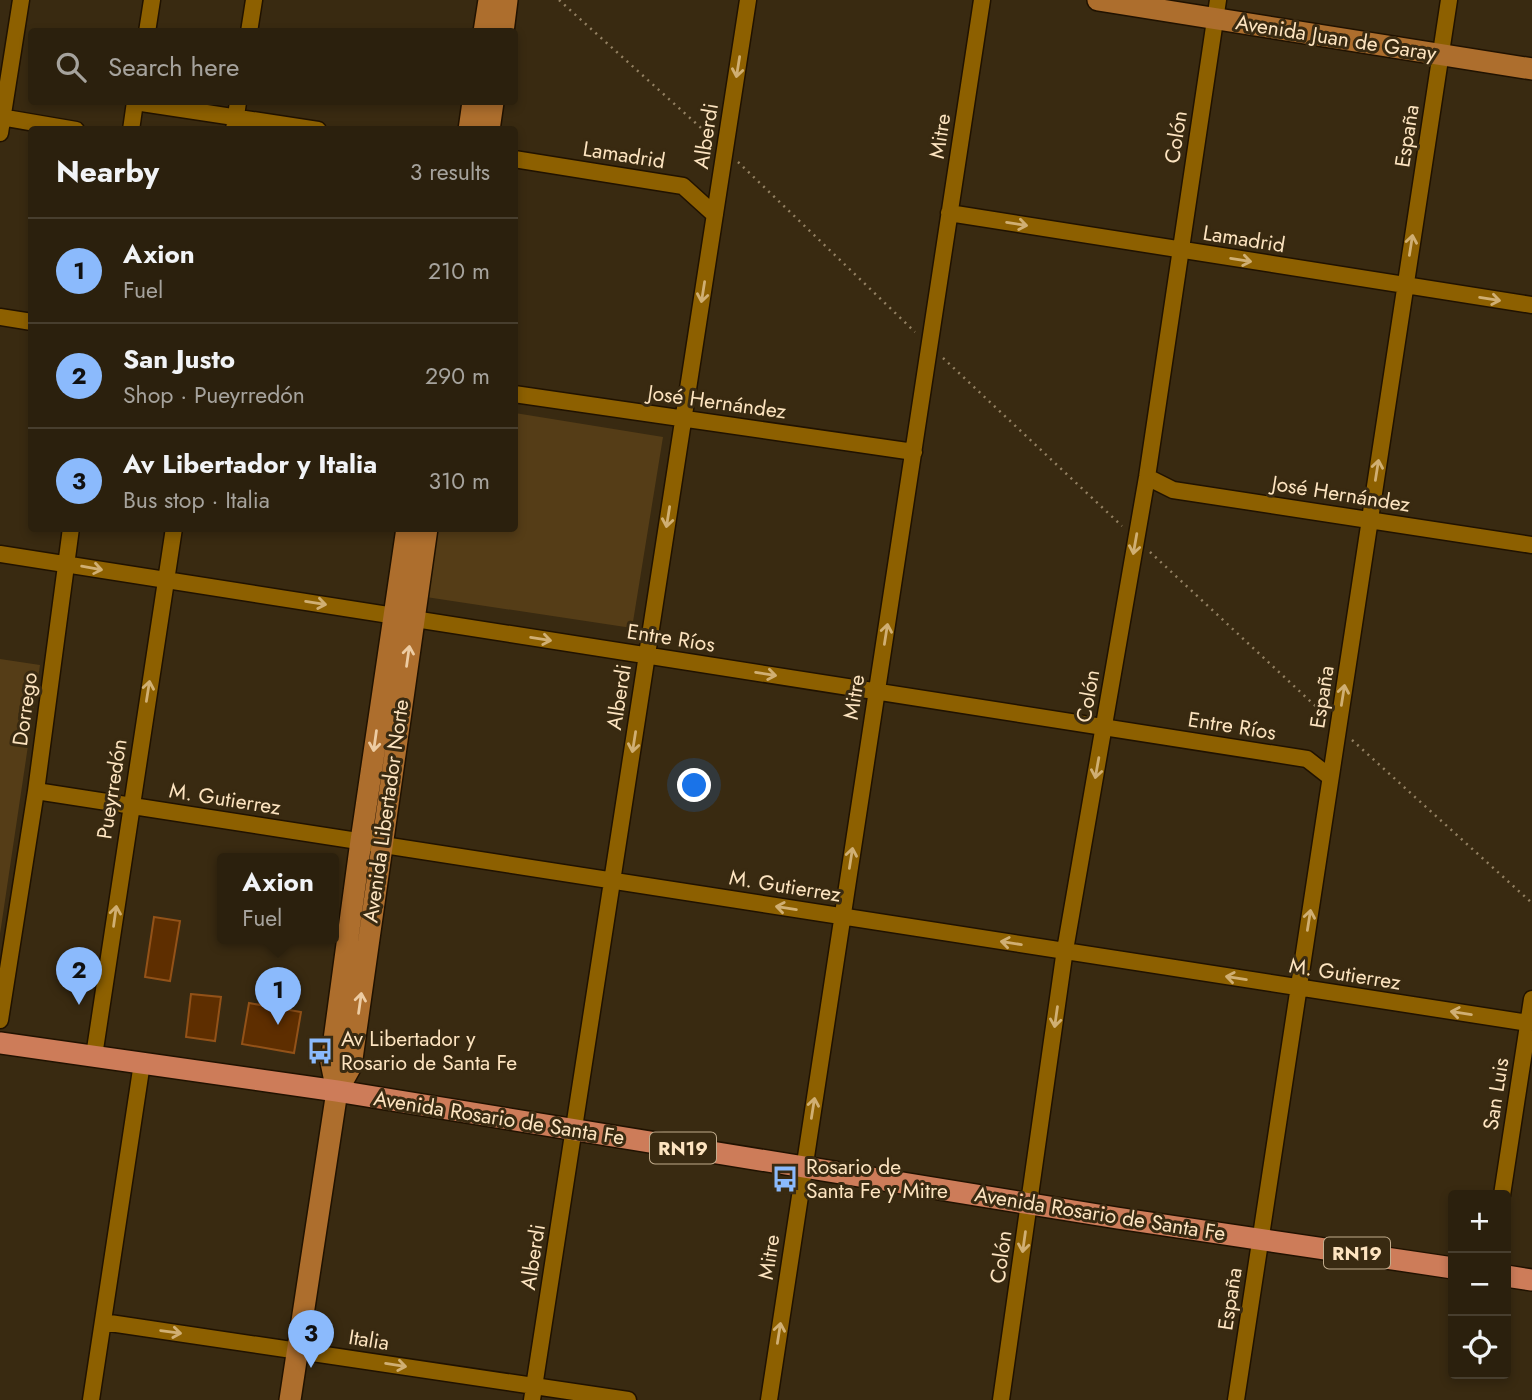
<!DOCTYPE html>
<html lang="en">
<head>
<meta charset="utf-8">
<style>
  :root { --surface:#2b200d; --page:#332816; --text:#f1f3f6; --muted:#a6a39d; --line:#473e2e; --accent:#8bbafc }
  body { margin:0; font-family:Jost,sans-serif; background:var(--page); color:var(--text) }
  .controls { position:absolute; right:21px; bottom:21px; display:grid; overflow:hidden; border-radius:7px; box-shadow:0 4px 10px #0003 }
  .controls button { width:63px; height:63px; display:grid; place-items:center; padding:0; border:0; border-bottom:2px solid var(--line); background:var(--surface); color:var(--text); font:35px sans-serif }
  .you { position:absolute; left:695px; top:786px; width:24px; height:24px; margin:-18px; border:5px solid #fff; border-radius:50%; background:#1a73e8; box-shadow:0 0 0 10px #1a73e833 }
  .badge { display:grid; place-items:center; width:46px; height:46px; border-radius:50%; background:var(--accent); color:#111; font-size:23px; font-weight:700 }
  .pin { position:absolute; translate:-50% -58px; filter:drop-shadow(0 2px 4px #0008) }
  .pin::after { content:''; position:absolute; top:37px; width:24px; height:21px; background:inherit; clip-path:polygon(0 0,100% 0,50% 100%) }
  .popup { position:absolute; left:217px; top:853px; width:122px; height:91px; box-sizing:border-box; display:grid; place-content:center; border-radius:7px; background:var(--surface); filter:drop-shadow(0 2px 5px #0005); font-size:23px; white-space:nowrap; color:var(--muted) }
  .popup b { font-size:26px; color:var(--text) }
  .popup::after { content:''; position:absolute; left:50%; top:100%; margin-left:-14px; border:14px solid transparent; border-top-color:var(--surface) }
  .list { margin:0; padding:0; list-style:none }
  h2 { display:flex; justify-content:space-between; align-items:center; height:91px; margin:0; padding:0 28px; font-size:30px }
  h2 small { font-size:23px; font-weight:400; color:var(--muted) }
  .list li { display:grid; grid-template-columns:46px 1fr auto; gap:21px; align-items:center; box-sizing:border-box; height:105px; padding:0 28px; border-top:2px solid var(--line) }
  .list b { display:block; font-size:26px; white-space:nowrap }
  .list p { margin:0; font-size:23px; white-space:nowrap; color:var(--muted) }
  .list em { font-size:23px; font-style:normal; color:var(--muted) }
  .icon { flex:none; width:38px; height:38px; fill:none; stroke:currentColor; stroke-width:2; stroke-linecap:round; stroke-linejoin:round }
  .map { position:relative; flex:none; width:1532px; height:1400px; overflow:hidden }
  .search { position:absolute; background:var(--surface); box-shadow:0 4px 10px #0003; left:28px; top:28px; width:490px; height:77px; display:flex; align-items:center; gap:18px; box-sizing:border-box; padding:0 24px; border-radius:7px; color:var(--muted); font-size:26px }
  .panel { position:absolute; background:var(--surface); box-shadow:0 4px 10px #0003; left:28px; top:126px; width:490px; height:406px; border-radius:7px }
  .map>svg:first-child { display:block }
  .green { fill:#553d17 }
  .building { fill:#5e2e00; stroke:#935218; stroke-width:2 }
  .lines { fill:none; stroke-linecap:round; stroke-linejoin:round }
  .street-casing { stroke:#201200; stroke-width:19 }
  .secondary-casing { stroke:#201200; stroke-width:24 }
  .primary-casing { stroke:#201200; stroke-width:24 }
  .path { stroke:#938062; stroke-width:2.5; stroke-dasharray:2 5; stroke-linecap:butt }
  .street { stroke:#8d6000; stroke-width:16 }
  .secondary { stroke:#ad6e2d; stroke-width:21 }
  .primary { stroke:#cd7c59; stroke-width:21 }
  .oneway { stroke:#d0af73 }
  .oneway2 { stroke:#edcca3 }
  .labels { text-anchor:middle; stroke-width:6; stroke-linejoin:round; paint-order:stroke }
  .shield { fill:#392a11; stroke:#c2ac8c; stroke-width:2 }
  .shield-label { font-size:19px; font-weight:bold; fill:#fde4c0 }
  .street-label { font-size:21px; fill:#fde4c0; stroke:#392a11 }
  .poi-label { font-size:21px; fill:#fde4c0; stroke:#392a11; text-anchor:start }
</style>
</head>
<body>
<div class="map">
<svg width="1532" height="1400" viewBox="0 0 1532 1400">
  <rect width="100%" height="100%" fill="#392a11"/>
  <path class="green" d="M515,413L663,437L632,628L426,597L436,529L514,528Z
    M0,659L40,665L0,934Z"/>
  <path class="building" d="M154,917L180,921L170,981L145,977Z
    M191,994L221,997L215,1041L186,1037Z
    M249,1003L301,1012L294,1053L242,1044Z"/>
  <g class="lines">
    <g class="street-casing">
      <path id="street" d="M147,32L152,0
        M249,32L254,0
        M135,102L318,130
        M0,117L76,130
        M131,130L135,102
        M234,130L238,102
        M0,133L21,0
        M514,159L683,186L715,215
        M949,213L1532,305
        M0,317L32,322
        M514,394L914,452
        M1147,477L1173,490L1532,545
        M0,554L1307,759L1330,777
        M36,791L1528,1023
        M0,1020L36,791L71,528
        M94,1056L174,528
        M1502,1195L1532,999
        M103,1322L628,1400
        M91,1400L142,1063
        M532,1400L748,0
        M769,1400L982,0
        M1001,1400L1064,956L1147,477L1218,0
        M1236,1400L1449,0"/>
    </g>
    <g class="secondary-casing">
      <path id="secondary" d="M1098,0L1532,69
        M484,32L489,0
        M503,32L507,0
        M469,130L473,102
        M489,130L493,102
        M337,1091L331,1062L361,841L407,528
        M290,1400L337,1091L351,1066L427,528"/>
    </g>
    <g class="primary-casing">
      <path id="primary" d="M0,1043L337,1091L1117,1218L1453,1268
        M1506,1276L1532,1280"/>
    </g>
    <path class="path" d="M559,0L710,136
      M738,162L915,332
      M943,358L1122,526
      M1150,552L1324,714
      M1352,740L1532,903"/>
    <use href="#street" class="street"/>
    <use href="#secondary" class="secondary"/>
    <use href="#primary" class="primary"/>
  </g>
  <defs><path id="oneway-shaft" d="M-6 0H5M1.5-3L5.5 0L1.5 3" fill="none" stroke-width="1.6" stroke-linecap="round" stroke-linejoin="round" transform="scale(1.75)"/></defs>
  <g class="oneway">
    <use href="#oneway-shaft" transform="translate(738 67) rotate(99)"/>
    <use href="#oneway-shaft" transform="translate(1017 224) rotate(9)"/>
    <use href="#oneway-shaft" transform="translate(1411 245) rotate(-81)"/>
    <use href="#oneway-shaft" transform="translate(1241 260) rotate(9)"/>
    <use href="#oneway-shaft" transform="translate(703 292) rotate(99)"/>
    <use href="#oneway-shaft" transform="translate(1490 299) rotate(9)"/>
    <use href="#oneway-shaft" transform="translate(1377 470) rotate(-81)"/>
    <use href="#oneway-shaft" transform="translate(668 517) rotate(99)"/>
    <use href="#oneway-shaft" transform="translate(1135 544) rotate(100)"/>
    <use href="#oneway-shaft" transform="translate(92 568) rotate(10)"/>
    <use href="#oneway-shaft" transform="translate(316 603) rotate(9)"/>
    <use href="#oneway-shaft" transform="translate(886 634) rotate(-81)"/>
    <use href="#oneway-shaft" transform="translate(541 639) rotate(9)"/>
    <use href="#oneway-shaft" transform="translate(766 674) rotate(9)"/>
    <use href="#oneway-shaft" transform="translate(148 691) rotate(-81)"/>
    <use href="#oneway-shaft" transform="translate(1343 695) rotate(-81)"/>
    <use href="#oneway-shaft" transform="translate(634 742) rotate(99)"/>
    <use href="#oneway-shaft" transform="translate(1097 768) rotate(100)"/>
    <use href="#oneway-shaft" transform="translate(851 858) rotate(-81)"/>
    <use href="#oneway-shaft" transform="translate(786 908) rotate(-171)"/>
    <use href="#oneway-shaft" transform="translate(115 916) rotate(-82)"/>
    <use href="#oneway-shaft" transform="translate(1309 920) rotate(-81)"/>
    <use href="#oneway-shaft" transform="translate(1011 943) rotate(-171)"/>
    <use href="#oneway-shaft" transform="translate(1236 978) rotate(-171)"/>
    <use href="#oneway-shaft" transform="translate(1461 1013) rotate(-171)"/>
    <use href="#oneway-shaft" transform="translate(1056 1017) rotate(98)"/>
    <use href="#oneway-shaft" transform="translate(813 1108) rotate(-81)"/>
    <use href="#oneway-shaft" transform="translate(1024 1242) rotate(98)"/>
    <use href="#oneway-shaft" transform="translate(171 1332) rotate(8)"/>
    <use href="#oneway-shaft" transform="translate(779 1333) rotate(-81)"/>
    <use href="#oneway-shaft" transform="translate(396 1365) rotate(9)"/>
  </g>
  <g class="oneway2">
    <use href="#oneway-shaft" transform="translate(408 656) rotate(-82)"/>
    <use href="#oneway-shaft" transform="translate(375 741) rotate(98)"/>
    <use href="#oneway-shaft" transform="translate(360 1003) rotate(-82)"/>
  </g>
  <defs>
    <g id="bus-bare" transform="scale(2.1)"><path d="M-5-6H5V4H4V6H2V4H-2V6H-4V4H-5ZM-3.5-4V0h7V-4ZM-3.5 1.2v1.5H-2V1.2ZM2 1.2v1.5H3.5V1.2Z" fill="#8bbafc" stroke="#392a11" stroke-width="2.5" paint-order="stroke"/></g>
  </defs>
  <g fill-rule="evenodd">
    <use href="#bus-bare" x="320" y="1051"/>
    <use href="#bus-bare" x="785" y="1179"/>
  </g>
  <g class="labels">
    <g class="shield">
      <rect x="650" y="1132.5" width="66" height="31" rx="5"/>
      <rect x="1324" y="1237.5" width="66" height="31" rx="5"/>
    </g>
    <g class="shield-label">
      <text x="683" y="1155">RN19</text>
      <text x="1357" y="1260">RN19</text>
    </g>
    <g class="street-label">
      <text transform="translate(1336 38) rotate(9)" y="7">Avenida Juan de Garay</text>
      <text transform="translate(706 136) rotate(-81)" y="7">Alberdi</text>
      <text transform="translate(940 136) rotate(-81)" y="7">Mitre</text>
      <text transform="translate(1407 136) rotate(-81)" y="7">España</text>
      <text transform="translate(1176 137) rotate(-81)" y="7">Colón</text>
      <text transform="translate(624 155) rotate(9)" y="7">Lamadrid</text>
      <text transform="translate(1244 239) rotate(9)" y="7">Lamadrid</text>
      <text transform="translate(717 402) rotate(8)" y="7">José Hernández</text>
      <text transform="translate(1341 494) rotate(9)" y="7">José Hernández</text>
      <text transform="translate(671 638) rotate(9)" y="7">Entre Ríos</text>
      <text transform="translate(1088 696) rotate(-80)" y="7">Colón</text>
      <text transform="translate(619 697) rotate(-81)" y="7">Alberdi</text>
      <text transform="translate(854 697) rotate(-81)" y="7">Mitre</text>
      <text transform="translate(1322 697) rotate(-81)" y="7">España</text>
      <text transform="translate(25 709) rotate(-82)" y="7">Dorrego</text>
      <text transform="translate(1232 726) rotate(9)" y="7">Entre Ríos</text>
      <text transform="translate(112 789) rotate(-81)" y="7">Pueyrredón</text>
      <text transform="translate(225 799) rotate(9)" y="7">M. Gutierrez</text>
      <text transform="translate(386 811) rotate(-82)" y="7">Avenida Libertador Norte</text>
      <text transform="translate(785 886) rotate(9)" y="7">M. Gutierrez</text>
      <text transform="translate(1345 974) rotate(9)" y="7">M. Gutierrez</text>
      <text transform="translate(1496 1094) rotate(-81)" y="7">San Luis</text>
      <text transform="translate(499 1118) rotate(9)" y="7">Avenida Rosario de Santa Fe</text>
      <text transform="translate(1100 1214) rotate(9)" y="7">Avenida Rosario de Santa Fe</text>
      <text transform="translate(533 1257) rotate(-81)" y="7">Alberdi</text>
      <text transform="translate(769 1257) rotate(-81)" y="7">Mitre</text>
      <text transform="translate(1001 1257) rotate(-82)" y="7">Colón</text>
      <text transform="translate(1230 1299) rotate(-81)" y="7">España</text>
      <text transform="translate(369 1340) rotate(9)" y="7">Italia</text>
    </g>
    <g class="poi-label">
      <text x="341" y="1046">Av Libertador y<tspan x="341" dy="24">Rosario de Santa Fe</tspan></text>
      <text x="806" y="1174">Rosario de<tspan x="806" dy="24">Santa Fe y Mitre</tspan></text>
    </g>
  </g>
</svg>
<div class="controls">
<button>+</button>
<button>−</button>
<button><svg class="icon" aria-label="locate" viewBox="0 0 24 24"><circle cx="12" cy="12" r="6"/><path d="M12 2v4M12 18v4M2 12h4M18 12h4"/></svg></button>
</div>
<div class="you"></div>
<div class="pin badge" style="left:278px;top:1025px">1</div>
<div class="popup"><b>Axion</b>Fuel</div>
<div class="pin badge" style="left:79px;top:1005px">2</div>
<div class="pin badge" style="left:311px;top:1368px">3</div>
<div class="search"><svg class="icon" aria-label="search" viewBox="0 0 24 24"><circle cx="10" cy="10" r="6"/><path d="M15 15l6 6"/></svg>Search here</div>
<section class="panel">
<h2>Nearby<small>3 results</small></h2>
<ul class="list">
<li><span class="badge">1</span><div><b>Axion</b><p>Fuel</p></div><em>210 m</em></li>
<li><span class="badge">2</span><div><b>San Justo</b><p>Shop · Pueyrredón</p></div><em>290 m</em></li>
<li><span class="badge">3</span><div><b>Av Libertador y Italia</b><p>Bus stop · Italia</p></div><em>310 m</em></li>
</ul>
</section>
</div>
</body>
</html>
